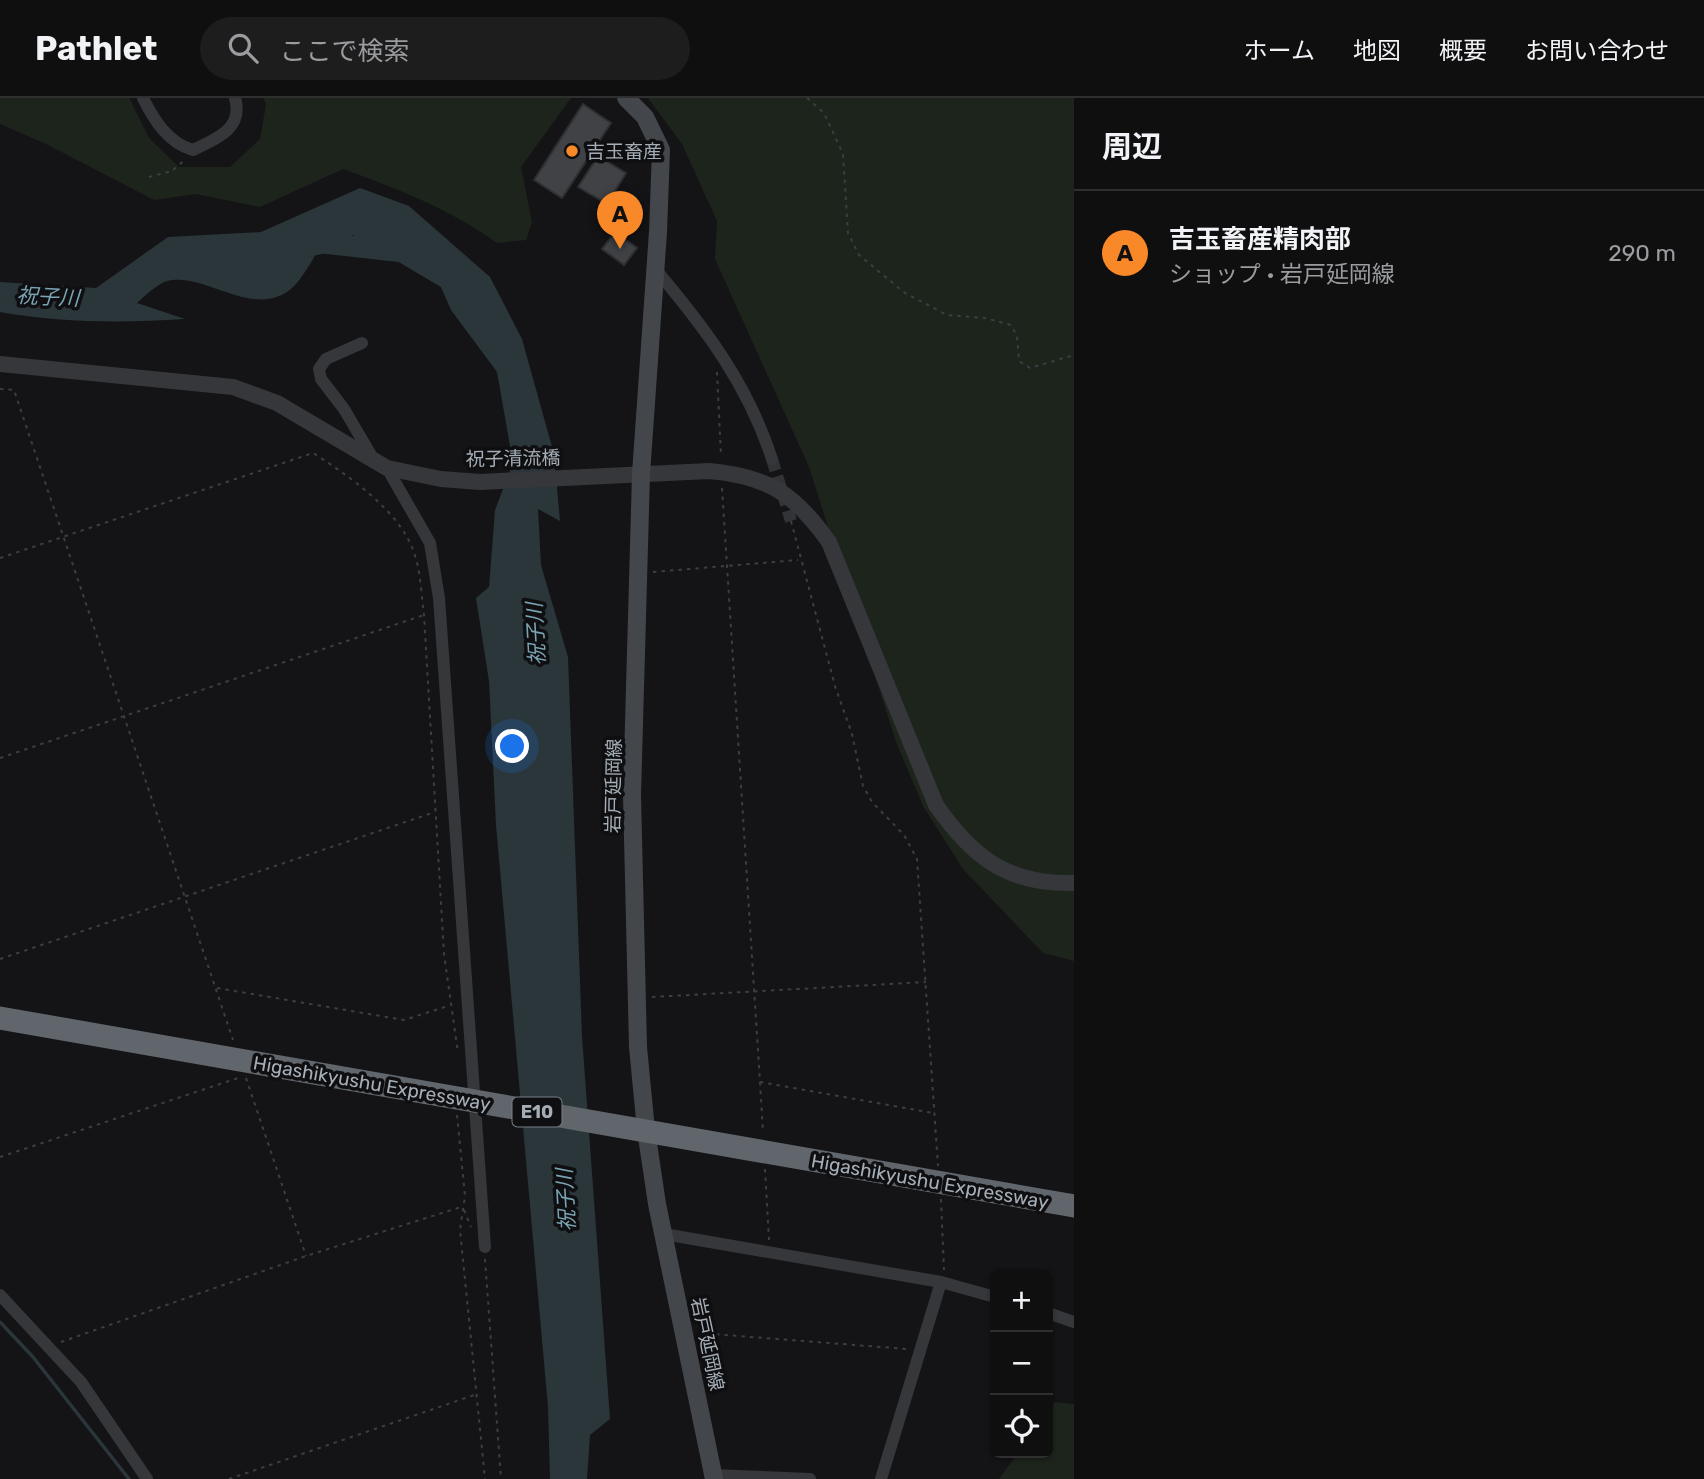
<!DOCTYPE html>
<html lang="ja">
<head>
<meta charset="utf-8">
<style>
  :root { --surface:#0f0f10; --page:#1d1d1e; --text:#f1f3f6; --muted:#9b9c9f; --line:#2f2f30; --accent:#f98829 }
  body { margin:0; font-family:Rubik,"Noto Sans JP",sans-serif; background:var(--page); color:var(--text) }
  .controls { position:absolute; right:21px; bottom:21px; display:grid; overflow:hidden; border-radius:10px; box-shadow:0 2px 5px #0004 }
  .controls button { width:63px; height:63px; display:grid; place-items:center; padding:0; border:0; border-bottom:2px solid var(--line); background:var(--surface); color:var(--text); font:35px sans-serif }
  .you { position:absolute; left:513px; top:649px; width:24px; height:24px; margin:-18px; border:5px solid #fff; border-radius:50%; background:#1a73e8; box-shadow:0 0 0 10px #1a73e833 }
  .badge { display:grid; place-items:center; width:46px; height:46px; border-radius:50%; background:var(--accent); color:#111; font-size:23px; font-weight:700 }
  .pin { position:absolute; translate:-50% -58px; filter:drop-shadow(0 2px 4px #0008) }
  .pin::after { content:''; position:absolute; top:37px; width:24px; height:21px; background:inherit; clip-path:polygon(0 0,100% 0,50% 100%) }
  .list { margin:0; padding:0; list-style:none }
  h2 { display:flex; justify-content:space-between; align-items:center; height:91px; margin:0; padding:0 28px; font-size:30px }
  h2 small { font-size:23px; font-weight:400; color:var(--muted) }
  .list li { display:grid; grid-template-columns:46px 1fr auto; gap:21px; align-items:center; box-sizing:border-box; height:126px; padding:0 28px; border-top:2px solid var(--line) }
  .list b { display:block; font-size:26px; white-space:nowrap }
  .list p { margin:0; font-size:23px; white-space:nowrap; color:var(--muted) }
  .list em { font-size:23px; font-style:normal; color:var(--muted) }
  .icon { flex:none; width:38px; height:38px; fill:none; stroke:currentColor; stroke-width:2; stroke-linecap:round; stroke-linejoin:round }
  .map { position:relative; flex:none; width:1074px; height:1381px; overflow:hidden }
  header { display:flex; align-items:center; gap:42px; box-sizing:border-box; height:98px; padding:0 35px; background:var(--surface); border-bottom:2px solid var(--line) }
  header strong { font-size:33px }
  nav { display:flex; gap:38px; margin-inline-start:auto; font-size:24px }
  .search { width:490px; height:63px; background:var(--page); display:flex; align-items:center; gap:18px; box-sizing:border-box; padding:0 24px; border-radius:38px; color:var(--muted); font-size:26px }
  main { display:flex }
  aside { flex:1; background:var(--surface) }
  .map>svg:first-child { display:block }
  .green { fill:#1c241c }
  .water { fill:#2a363a }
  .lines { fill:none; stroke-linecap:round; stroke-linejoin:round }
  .stream { stroke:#2a363a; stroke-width:3.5 }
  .river { stroke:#2a363a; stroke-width:21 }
  .building { fill:#404246; stroke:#2e2f32; stroke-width:2 }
  .minor-tunnel { stroke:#313336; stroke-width:12; stroke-dasharray:12 6; stroke-linecap:butt }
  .path { stroke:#3b3e42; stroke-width:2; stroke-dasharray:3.5 5; stroke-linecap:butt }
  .minor { stroke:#35373b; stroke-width:12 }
  .tertiary { stroke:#35373b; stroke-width:16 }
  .secondary { stroke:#43464b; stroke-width:18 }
  .motorway { stroke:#60666c; stroke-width:23 }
  .poi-dot { fill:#f98829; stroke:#0f0f11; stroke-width:2.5 }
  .labels { text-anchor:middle; stroke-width:7; stroke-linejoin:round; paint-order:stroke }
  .shield { fill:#0f0f11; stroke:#787e85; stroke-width:2 }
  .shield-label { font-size:18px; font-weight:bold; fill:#a5aeb7 }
  .poi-label { font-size:19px; fill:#a5aeb7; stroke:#0f0f11; text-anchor:start }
  .street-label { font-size:19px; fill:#a5aeb7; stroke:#0f0f11 }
  .water-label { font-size:21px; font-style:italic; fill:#7aa4b3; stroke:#0f0f11 }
</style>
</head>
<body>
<header>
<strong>Pathlet</strong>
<div class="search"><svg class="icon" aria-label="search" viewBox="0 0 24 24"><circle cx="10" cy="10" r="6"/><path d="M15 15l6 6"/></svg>ここで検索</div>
<nav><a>ホーム</a><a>地図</a><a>概要</a><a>お問い合わせ</a></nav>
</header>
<main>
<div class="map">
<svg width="1074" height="1381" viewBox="0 0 1074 1381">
  <rect width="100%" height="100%" fill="#141416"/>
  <path class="green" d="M0,0H129L149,40L179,69H230L260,41L266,6L263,0H571L521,69L532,124L526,142L497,145C450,111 398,91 343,71L260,109L196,96L154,102L46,46L0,26Z
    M648,0H1074V863L1043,855L963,771L923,708L896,644L809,369L715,161L717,123L682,46Z
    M1055,1304L1074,1306V1381H999L1018,1355H1048V1314Z"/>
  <path class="water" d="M360,90L409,108L490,179L522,241L554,356L560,423L538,411L541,467L568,559L582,938L610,1321L590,1337L587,1381H550L548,1309L496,727L489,583L476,500L489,489L495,412L513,365L497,274L451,212L441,189L353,137L323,145C314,158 304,179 292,190C255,223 204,173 167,183C157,186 145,198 137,205L185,221C123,225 61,225 0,214V184L96,190L168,139L261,134Z"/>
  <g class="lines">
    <path class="stream" d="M0,1224L33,1259L129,1381"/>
    <path class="river" d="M295,151L323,145L404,154"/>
  </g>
  <path class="building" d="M583,6L611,25L562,100L534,82Z
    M598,58L626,75L607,106L578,89Z
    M615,134L637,150L624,167L602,151Z"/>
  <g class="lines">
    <path class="minor-tunnel" d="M772,361L791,423"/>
    <path class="path" d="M807,0L824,15L843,56L848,135L859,157L905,195L947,217L985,220L1011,227L1017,238L1019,263L1030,270L1074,257
      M149,79L172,73L186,61
      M717,274L721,359
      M0,291L14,292L233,942
      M722,390L760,984L933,1015
      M791,423L835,588L852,636L863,688L872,704L904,737L917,761L938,1068
      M0,460L313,355C348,377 399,413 413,452C421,472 421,496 424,517L444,856L458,955
      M653,474L798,462
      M0,660L424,517
      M0,861L432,715
      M217,890L404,922L448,908
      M652,899L926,884
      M246,980L306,1158
      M760,984L763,1034
      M457,1017L465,1098L460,1132L485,1381
      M0,1059L238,980
      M765,1071L769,1142
      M941,1101L944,1172
      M464,1112L471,1129
      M485,1161L501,1381
      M699,1235L907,1251
      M61,1244L306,1158L461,1109
      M229,1381L477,1296"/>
    <path class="minor" d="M143,0C154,22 168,45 193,52C216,41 244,31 235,0
      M656,172C706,231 748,287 772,361
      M362,245L326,261L319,271L321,281L344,311L374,362
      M387,370L430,445L439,500L485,1149
      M664,1136L941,1184L995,1199
      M0,1197L81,1284L147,1381
      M1048,1215L1074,1224
      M713,1377L810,1381
      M881,1381L941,1184"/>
    <path class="tertiary" d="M0,266L233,289L277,305L387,370L441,381L480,384L709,373C768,378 795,396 829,444L936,707C972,759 1008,787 1074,785"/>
    <path class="secondary" d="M626,0L645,19L661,52L658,134L641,376L632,697L638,949L646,1032L657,1106L714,1381"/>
    <path class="motorway" d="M0,920L1074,1108"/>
  </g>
  <circle class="poi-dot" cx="572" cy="53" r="7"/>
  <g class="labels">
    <rect class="shield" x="512.5" y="999.5" width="49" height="29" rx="5"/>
    <g class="shield-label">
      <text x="537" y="1020">E10</text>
    </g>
    <g class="poi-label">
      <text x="586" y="60">吉玉畜産</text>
    </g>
    <g class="street-label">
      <text transform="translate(513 360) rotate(-1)" y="7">祝子清流橋</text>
      <text transform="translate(613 688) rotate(-89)" y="7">岩戸延岡線</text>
      <text transform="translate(372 985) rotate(10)" y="7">Higashikyushu Expressway</text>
      <text transform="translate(930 1083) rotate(10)" y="7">Higashikyushu Expressway</text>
      <text transform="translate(708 1246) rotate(78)" y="7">岩戸延岡線</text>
    </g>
    <g class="water-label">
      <text transform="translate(48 199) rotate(3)" y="7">祝子川</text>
      <text transform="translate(536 536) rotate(-93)" y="7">祝子川</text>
      <text transform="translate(566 1102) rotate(-93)" y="7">祝子川</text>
    </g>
  </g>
</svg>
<div class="controls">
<button>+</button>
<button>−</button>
<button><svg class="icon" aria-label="locate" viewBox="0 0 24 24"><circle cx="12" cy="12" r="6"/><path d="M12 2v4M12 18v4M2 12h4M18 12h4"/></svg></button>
</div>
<div class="you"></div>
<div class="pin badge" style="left:620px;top:151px">A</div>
</div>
<aside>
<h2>周辺<small></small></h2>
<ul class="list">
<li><span class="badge">A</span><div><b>吉玉畜産精肉部</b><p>ショップ · 岩戸延岡線</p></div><em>290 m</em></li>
</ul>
</aside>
</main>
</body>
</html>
